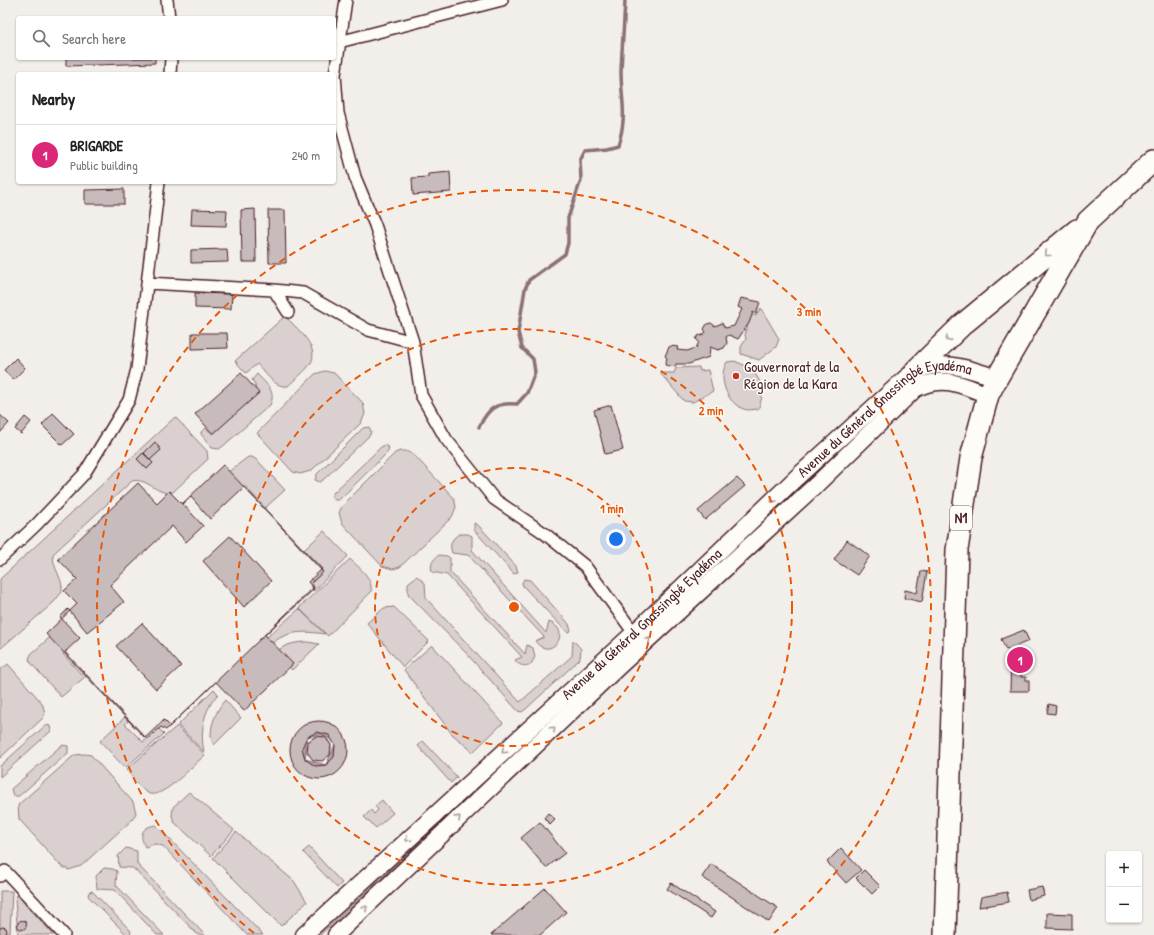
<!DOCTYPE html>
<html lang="en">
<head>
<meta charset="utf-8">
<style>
  :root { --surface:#fff; --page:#f2f2f2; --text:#222; --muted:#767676; --line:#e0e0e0; --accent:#db2777 }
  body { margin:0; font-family:"Patrick Hand",sans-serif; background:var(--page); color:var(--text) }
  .controls { position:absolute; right:12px; bottom:12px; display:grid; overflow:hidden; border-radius:4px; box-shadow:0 1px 3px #0004 }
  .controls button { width:36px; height:36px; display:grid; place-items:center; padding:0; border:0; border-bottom:1px solid var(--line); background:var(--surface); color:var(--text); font:20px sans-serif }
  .you { position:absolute; left:616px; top:539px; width:14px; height:14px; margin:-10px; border:3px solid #fff; border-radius:50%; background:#1a73e8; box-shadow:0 0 0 6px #1a73e833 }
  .badge { display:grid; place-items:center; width:26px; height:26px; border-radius:50%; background:var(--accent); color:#fff; font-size:13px; font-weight:700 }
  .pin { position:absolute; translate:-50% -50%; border:2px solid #fff; box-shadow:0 1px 4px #0006 }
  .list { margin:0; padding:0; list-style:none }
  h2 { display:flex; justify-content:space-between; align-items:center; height:52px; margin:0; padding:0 16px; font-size:17px }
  h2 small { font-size:13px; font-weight:400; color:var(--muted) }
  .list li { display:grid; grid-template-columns:26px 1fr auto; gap:12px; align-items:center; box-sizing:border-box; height:60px; padding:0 16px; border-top:1px solid var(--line) }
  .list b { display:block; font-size:15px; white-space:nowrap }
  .list p { margin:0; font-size:13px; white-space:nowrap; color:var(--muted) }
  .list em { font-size:13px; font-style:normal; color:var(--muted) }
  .icon { flex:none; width:22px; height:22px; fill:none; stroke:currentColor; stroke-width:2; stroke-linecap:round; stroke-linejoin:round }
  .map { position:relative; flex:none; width:1154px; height:935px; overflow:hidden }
  .search { position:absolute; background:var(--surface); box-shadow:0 1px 3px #0004; left:16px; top:16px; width:320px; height:44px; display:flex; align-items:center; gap:10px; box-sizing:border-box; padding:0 14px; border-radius:4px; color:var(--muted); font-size:15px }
  .panel { position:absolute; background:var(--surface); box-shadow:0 1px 3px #0004; left:16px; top:72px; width:320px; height:112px; border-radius:4px }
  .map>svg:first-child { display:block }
  .green { fill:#d9d0cf; stroke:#92787d }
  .water { fill:#b7a5a6; stroke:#8b6f75; fill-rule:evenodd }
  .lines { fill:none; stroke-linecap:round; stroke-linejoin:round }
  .stream { stroke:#8b6f75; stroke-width:3.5 }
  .building { fill:#c8bbbb; stroke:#4a1f2b; fill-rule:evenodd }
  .street-casing { stroke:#4a1f2b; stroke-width:14 }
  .secondary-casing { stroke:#4a1f2b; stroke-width:19 }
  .highway-casing { stroke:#4a1f2b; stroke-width:24 }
  .street { stroke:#fdfcf7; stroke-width:11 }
  .secondary { stroke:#fdfcf7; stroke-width:16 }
  .highway { stroke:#fdfcf7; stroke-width:21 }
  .oneway { stroke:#ac999b }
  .ring { fill:none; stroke:#e8590c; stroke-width:2; stroke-dasharray:7 5 }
  .poi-dot { fill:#c8321e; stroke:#fdfcf7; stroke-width:1.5 }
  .labels { text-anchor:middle; stroke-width:3; stroke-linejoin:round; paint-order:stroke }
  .shield { fill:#fdfcf7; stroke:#806168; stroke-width:1 }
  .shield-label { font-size:14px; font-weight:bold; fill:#4a1f2b }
  .poi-label { font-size:15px; fill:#4a1f2b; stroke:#fdfcf7; text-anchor:start }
  .street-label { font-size:15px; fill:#4a1f2b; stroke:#fdfcf7 }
  .centre { fill:#e8590c; stroke:#fdfcf7; stroke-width:2 }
  .ring-label { font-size:12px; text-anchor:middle; font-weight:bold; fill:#e8590c; stroke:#fdfcf7; stroke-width:3; stroke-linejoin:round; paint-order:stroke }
</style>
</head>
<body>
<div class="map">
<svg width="1154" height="935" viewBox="0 0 1154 935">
  <rect width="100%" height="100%" fill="#f2efeb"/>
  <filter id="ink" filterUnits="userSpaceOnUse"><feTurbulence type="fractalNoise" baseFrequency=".025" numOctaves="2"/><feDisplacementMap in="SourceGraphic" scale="8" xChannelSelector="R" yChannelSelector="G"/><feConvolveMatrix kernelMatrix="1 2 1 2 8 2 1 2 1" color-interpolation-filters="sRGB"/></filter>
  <g filter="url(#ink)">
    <path class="green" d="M761,308L779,339L776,347L759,360L741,354V347L746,339L745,335L751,314L756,316Z
      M285,316C295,327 320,346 311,363C306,371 294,380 288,386C274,388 266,373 257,364L246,373L235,361Z
      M734,361C756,368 769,386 758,409C755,409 751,410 748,410C729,408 716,379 727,362Z
      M699,367L700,371L708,370L713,391L693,402L684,401L660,373H674L676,368Z
      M325,371L334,373L363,403L365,414L361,423L311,471L300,474L293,472L257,433L315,374Z
      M257,374C266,384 277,391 270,405L222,447L219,449L212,448L201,434V432L206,428L213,434L256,394L255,384L252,380Z
      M175,417L207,451L208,459L173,492C158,497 148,477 132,481L53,554C52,568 64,579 62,592L53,603L0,649V579Z
      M369,427L371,431L370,435L323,480L320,482L315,480L317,474L363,428Z
      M385,445L389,448L387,453L339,500H335L332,498L333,493L381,447Z
      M400,451H406L414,455L454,498L456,507L452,517L400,567L393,569L382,566L342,523L339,513L342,506L395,453Z
      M248,457H252L257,460L285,490L265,508L244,485L230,497L223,476Z
      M474,523L478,525L516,566L518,572L514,574L512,572L474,530Z
      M324,531L348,556L314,591L311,583L323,572L304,550Z
      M459,534H468L472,536V550L546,633L549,622C574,631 550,662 535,641L544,637L468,555L452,553C449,545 451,539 459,534Z
      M439,555L447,556L450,558V572L525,654L527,645L533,648L535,657L531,664C525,667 519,666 515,660L522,657L447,575L432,572C430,565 432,560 439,555Z
      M350,559C359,568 373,577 371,592L328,636L299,608Z
      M417,576L425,583L426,598L520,702L572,656L573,640L581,649L580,659L526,709L522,712L518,711L466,653L408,594V583Z
      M524,579L530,580L569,624L571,631L568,632L563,628L523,586L522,583Z
      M394,607L429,641L403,667L367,623L384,608Z
      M299,609L325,634C304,631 287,630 270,645L266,642L269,639L267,637Z
      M64,625L67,651L63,654L81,674L83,673L86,676L61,697L31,663L29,659L31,654Z
      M308,642L319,644L292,670L276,652C285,644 297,642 308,642Z
      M432,645L503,723L473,752L452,734L404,670Z
      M8,664L42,703L45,713L43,718L0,758V670Z
      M214,689L218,694C203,711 200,731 204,752L178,725Z
      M225,700L241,718L214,745C206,733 216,710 225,700Z
      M125,717L128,721L125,724L143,742L159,729L164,734L125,768L100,741Z
      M46,725L50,726L51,731L0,777V766Z
      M177,726L205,755C194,764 164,798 150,794C141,791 133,777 126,770Z
      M423,741L457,777L451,783L418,746Z
      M62,745L68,746V753L19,796H13L11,789Z
      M517,751V753L320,935H311Z
      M85,754L91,755L133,802L136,813L132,820L81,866L69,870L61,866L19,819L18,805L71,758L75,755Z
      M189,792L234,830L211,856L174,822L172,816L173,807Z
      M382,800L393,813L376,828L364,817L371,810L374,814L378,810L375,806Z
      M156,825L263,935H247L163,846L155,844L145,847C139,835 141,827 156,825Z
      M236,832L294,881L307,902L281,926L213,858Z
      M309,847L342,883L337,888L303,852Z
      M126,848L137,851V864L205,935H198L133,868L119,867L118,856Z
      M104,868L113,869L117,871L116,885L164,935H157L115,890L97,889L96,876Z
      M0,891H12L10,933L0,935Z
      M92,891L131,931L130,935H127L88,896L89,892Z
      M17,895L54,935H18L15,900Z"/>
    <path class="water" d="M322,726C375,742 317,802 297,759C289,741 306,727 322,726ZM320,734L330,739L335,745L326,765L305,759L307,737Z
      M307 748a12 12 0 1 1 24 0a12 12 0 1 1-24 0Z"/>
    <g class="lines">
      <path class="stream" d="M479,427C488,409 495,402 517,404L527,393L535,372L533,359L522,348L518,332L525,289L529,280L565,254L568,243V218L581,180L580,160L585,150L607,148L618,145C628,114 621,101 621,71C622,47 624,24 625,0"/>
    </g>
    <path class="building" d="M66,58H155V63L66,66Z
      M450,172L451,192L413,195L412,178L428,177V174Z
      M124,189V204H85V190Z
      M192,209L227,210L226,226L191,225Z
      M255,209L256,262H242L241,210Z
      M268,210H285L286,263H269Z
      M227,249L228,262L191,263V250Z
      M195,293L232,294L231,309L195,308Z
      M741,298L760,302L756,314L753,312L749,323L738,339L729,335L726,337L727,343L724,348L718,350L710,347L709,357L700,360L689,364H676L675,367L665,365L667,358L665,356L669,347L671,346L678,347L677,350L687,351L696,348L699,342L696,339L699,335L701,336L706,332L704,329L707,324L711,323L715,326L722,323L725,328L734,326L742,309L738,307Z
      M192,333H227L228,348L192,349Z
      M16,358L25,368L13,380L4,370Z
      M241,373L259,393L213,434L195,414Z
      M611,405L623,450L605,454L594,410Z
      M53,413L74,434L62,445L42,425Z
      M0,415L9,423L0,433Z
      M25,417L31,422L21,434L15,429Z
      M155,442L161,450L150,460L144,453Z
      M143,453L153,463L147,469L137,459Z
      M223,465L322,569L308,582L314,589L265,635L293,664L244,711L216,682L170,726L164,720L145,738L46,634L77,604L64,591L77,579L58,559L138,483L157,503L169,491L182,504Z
      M737,478L745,486L705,520L698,511Z
      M244,487L323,572L311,583L314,587L166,730L161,727L147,739L65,652L80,638L60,617L68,609L87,632L124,602L110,585L172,526L186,542L203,526L183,504L191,497L210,519ZM230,536L271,581L244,607L203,561ZM142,623L181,666L156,689L116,646Z
      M847,540L870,556L857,575L834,560Z
      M921,571L927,572L922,602L904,598L905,590L917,593Z
      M1024,630L1029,641L1006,650L1001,639Z
      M1011,654L1022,655L1021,677H1026V681H1029V691H1010Z
      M1049,704L1056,706L1055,714L1047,713Z
      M290 750a29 29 0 1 1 58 0a29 29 0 1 1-58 0Z
      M317,732L329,735L335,745L334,757L326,765L315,766L305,759L302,748L307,737ZM316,736L325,737L331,745L330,755L322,761L313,760L307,752L308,742Z
      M548,813L555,819L550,824L544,818Z
      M540,822L565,853L546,868L521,838Z
      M841,848L861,870L846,883L827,862Z
      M711,864L778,908L769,922L702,877Z
      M864,870L880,886L872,894L856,878Z
      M671,883L715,912L711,918L667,889Z
      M1042,887L1044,896L1029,900L1027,890Z
      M545,888L566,912L540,935H491Z
      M1007,892L1009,902L979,907L981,897Z
      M1047,913L1072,914V929L1047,928Z
      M17.5 925a4.5 4.5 0 1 1 9 0a4.5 4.5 0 1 1-9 0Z
      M-1 931a4 4 0 1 1 8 0a4 4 0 1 1-8 0Z"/>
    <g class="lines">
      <g class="street-casing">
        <path id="street" d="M167,0L169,18
          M346,0L335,75L338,113L355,177L375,225L413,342L421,395L446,439L494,499L544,533L585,566L634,633
          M339,42L502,0
          M170,74L171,58
          M147,283L274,290L288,312
          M274,290L303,293L368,330L413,342
          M0,559L37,524L84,474L129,400L137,369L159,182
          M0,876L5,871L64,935"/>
      </g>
      <g class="secondary-casing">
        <g id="secondary">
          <path id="s1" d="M304,935L634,633L796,478L908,376C936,356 967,368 997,378"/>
          <path d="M336,935L617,668L816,485L915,389C943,374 962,385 988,395"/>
        </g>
      </g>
      <g class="highway-casing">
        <path id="highway" d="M916,370L962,325L1077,230
          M945,935L957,550L971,458L988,395L997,378L1088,221L1154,160"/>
      </g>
      <use href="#street" class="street"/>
      <use href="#secondary" class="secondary"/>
      <use href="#highway" class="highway"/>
    </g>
    <defs><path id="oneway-chevron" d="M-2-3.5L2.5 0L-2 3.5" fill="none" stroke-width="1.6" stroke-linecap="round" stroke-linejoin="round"/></defs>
    <g class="oneway">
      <use href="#oneway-chevron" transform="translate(1047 254) rotate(141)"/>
      <use href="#oneway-chevron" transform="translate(948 339) rotate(136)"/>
      <use href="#oneway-chevron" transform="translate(773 500) rotate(136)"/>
      <use href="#oneway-chevron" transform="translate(648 640) rotate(-42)"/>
      <use href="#oneway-chevron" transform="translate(553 729) rotate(-43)"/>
      <use href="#oneway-chevron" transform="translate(504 751) rotate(137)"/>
      <use href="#oneway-chevron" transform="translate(458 818) rotate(-44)"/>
      <use href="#oneway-chevron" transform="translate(408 839) rotate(137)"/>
      <use href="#oneway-chevron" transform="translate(365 908) rotate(-44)"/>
    </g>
  </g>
  <g class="ring">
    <circle cx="514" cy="607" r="139"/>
    <circle cx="514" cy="607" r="278"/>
    <path d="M254 933A417 417 0 1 1 774 933"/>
  </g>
  <circle class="poi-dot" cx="736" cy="376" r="4"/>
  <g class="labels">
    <rect class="shield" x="950" y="506" width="22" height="24" rx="3"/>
    <g class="shield-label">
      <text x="961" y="523">N1</text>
    </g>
    <g class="poi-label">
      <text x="744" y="372">Gouvernorat de la<tspan x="744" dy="17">Région de la Kara</tspan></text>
    </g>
    <g class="street-label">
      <text dy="5" stroke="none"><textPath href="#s1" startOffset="783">Avenue du Général Gnassingbé Eyadéma</textPath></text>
      <text dy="5" stroke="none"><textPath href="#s1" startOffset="459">Avenue du Général Gnassingbé Eyadéma</textPath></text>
    </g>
  </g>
  <circle cx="514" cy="607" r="6" class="centre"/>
  <g class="ring-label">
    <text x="809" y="316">3 min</text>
    <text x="711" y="415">2 min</text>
    <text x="612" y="513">1 min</text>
  </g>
</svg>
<div class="controls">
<button>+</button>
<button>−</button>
</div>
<div class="you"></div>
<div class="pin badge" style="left:1020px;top:660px">1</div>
<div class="search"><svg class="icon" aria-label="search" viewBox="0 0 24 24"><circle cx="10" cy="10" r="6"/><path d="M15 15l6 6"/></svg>Search here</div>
<section class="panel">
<h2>Nearby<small></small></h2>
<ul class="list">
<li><span class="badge">1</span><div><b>BRIGARDE</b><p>Public building</p></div><em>240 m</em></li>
</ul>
</section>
</div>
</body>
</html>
